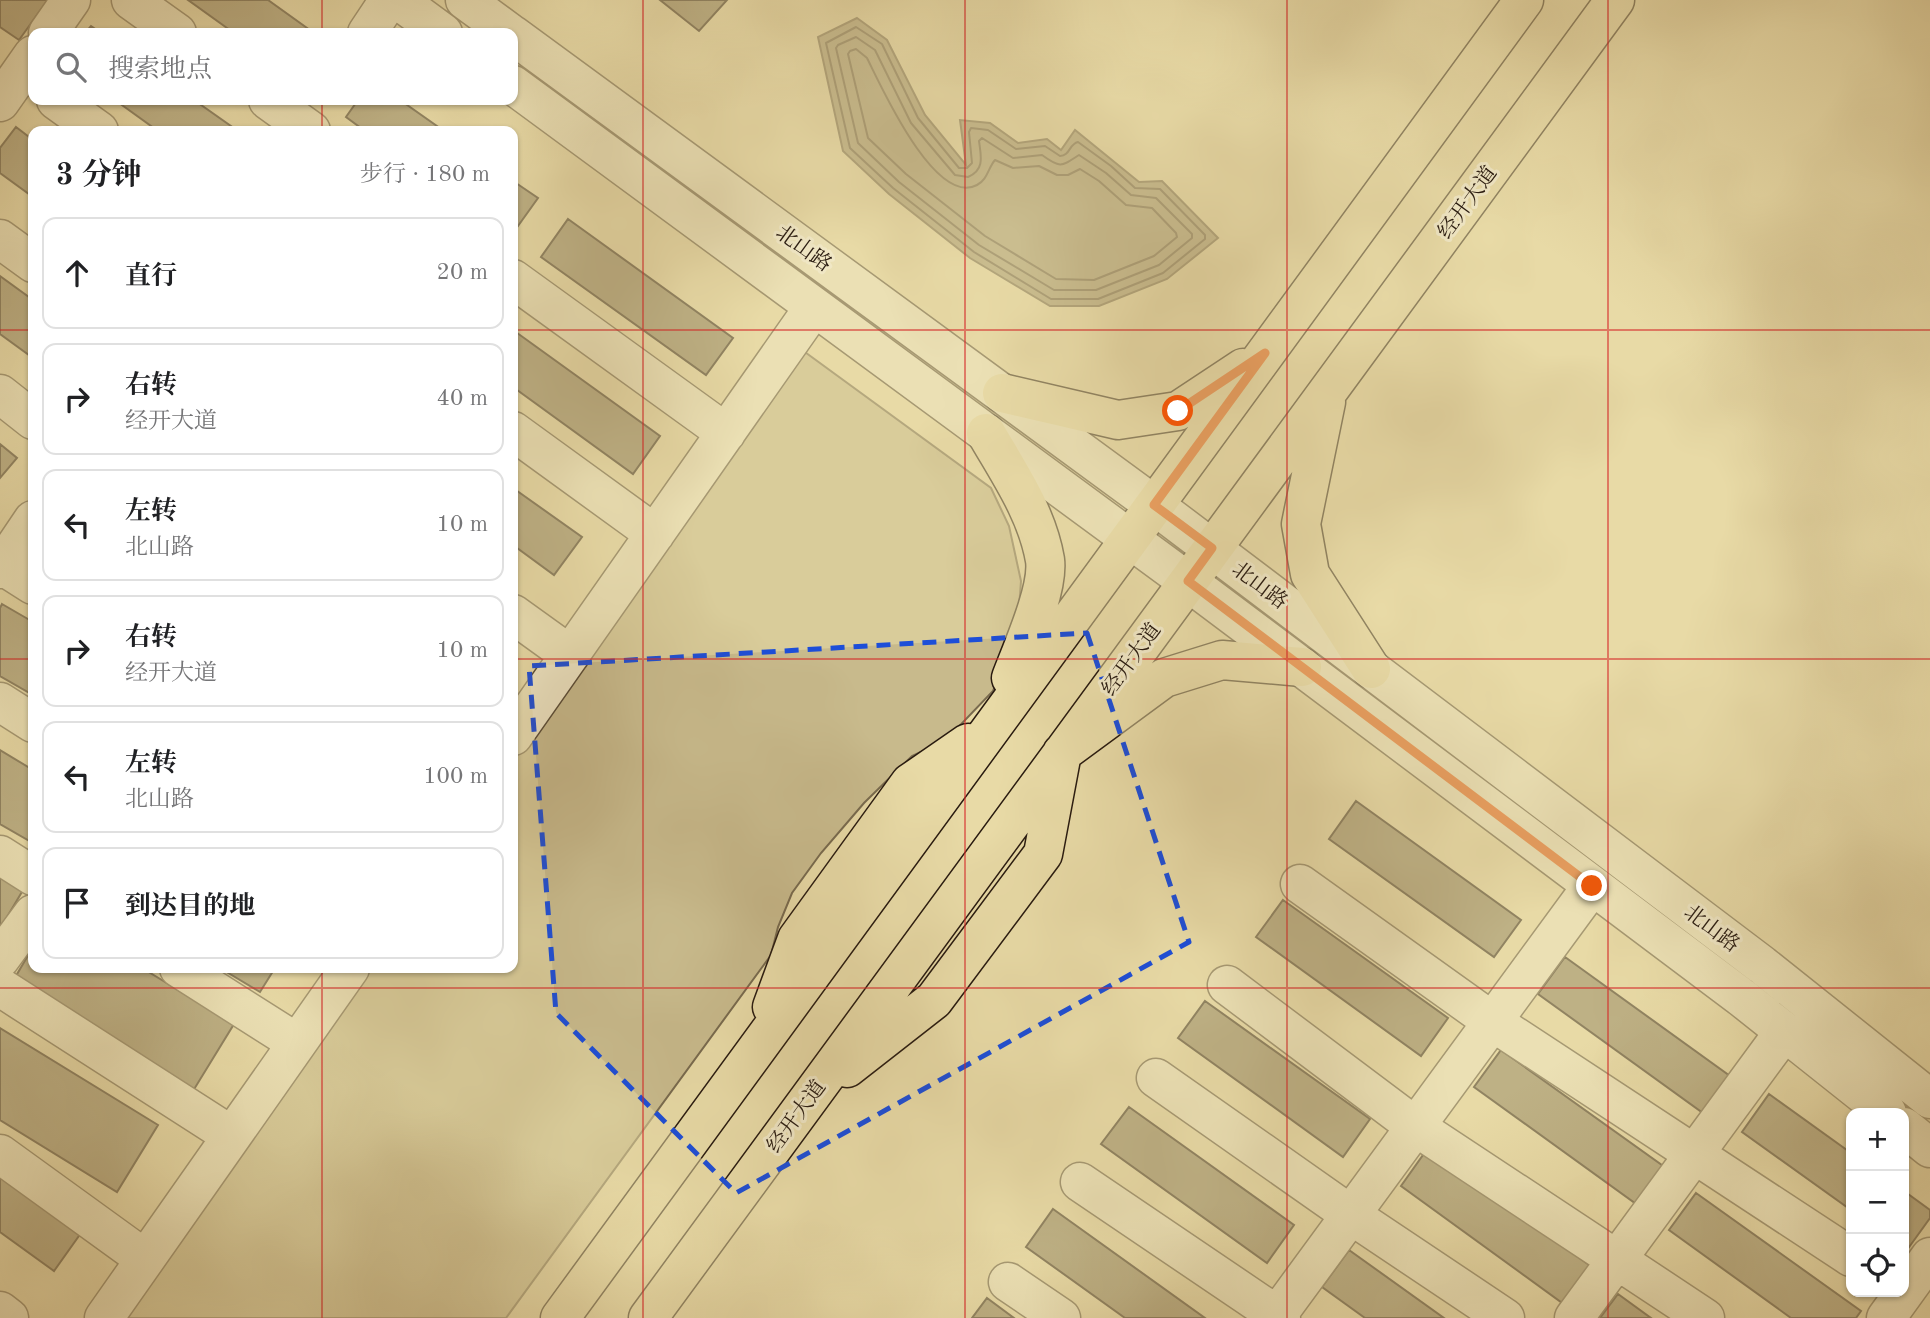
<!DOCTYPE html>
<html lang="zh">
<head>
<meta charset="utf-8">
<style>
  :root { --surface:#fff; --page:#f2f2f2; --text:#202124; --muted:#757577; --line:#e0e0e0 }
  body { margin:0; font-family:"Old Standard TT","Noto Serif SC",serif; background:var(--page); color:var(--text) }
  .controls { position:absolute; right:21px; bottom:21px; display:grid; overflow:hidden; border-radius:14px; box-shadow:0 2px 5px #0004 }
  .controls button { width:63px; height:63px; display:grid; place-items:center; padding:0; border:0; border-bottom:2px solid var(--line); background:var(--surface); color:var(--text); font:35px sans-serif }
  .stop { position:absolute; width:21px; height:21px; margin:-16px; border:5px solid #ea580c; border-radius:50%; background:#fff }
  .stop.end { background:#ea580c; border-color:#fff; box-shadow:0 2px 7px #0008 }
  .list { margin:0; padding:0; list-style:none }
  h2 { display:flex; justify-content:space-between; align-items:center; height:91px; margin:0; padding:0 28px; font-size:30px }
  h2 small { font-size:23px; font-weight:400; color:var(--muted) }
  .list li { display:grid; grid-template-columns:46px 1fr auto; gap:21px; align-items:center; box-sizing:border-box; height:112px; margin:0 14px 14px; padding:0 14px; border:2px solid var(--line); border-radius:14px }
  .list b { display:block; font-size:26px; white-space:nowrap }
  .list p { margin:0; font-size:23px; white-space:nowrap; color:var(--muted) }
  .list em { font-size:23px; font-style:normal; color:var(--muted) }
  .icon { flex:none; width:38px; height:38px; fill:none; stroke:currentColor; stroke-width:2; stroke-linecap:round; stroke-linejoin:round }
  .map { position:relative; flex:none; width:1930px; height:1318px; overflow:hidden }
  .search { position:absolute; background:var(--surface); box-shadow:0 2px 5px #0004; left:28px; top:28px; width:490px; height:77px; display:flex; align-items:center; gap:18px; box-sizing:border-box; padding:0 24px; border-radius:14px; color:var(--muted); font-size:26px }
  .panel { position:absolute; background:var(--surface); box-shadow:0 2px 5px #0004; left:28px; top:126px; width:490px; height:847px; border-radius:14px }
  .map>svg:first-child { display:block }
  .green { fill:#c8ba8c; stroke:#786a4e; stroke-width:2 }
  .water { fill:#a79973; stroke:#75674b; stroke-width:2 }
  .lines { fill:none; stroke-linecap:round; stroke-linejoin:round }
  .shore { stroke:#685a42; stroke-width:2 }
  .building { fill:#8c7e5e; stroke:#291b10; stroke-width:2 }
  .minor-casing { stroke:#594b36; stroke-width:41 }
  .major-casing { stroke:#291b10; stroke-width:41 }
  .minor { stroke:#f0e7c5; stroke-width:38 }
  .major { stroke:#e8daa6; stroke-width:38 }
  .route { stroke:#ea580c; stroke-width:9 }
  .marked { fill:none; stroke:#1d4ed8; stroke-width:5; stroke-dasharray:14 9; stroke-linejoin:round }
  .grid { fill:none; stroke:#d62828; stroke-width:2; stroke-opacity:0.55 }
  .labels { text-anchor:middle; stroke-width:6; stroke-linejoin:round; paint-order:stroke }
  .street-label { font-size:21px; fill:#291b10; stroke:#f0e7c5 }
</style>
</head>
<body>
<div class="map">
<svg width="1930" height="1318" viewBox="0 0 1930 1318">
  <rect width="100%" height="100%" fill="#e8daa6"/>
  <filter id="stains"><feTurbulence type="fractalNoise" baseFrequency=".00286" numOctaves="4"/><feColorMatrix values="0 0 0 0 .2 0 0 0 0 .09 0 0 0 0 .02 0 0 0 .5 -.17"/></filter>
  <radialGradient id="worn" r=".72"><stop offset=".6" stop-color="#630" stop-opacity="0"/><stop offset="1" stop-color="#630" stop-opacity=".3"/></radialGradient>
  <path class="green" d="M798,347L991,488L1009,526L1021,581L1017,635L993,691L946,740L912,756L864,803L821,853L792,893L778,927L771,955L506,1318H108L357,968H513V749Z"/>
  <path class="water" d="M857,18L887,40L925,115L966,165L960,120L990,123L1018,143L1047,139L1061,150L1075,130L1139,182L1162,181L1218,238L1167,279L1099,306H1050L970,258L889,194L843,151L818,37Z"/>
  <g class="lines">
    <path class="shore" d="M856,27L882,44L918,118L959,168H967L972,163L969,132L971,128L988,130L1016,149L1045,146L1060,156C1070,156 1069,144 1078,142L1111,166L1135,188L1160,189L1205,235V239L1163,273L1098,299H1051L974,252L893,188L850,148L826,43Z
      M856,37L875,50L911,123L955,175L968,177C985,170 981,156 979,141L982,138L1013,158L1042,155C1061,169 1062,166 1079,155L1106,173L1131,195L1156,198L1192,234V238L1159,265L1096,290H1054L979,245L899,182L858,143L836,48L838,45Z
      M856,49L867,58C881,86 935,207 977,185C988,179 988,168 995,160L1013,168L1039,166L1057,175H1068L1080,169L1099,181L1126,205L1152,208L1176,233L1177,237L1154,256L1094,280L1056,279L985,236L906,174L868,138L848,54L850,51Z"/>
  </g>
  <path class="building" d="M0,0H48L19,40L0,27Z
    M188,0H268L314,33H234Z
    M660,0H727L699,31Z
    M91,26L101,33H85Z
    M115,100H194L238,131H158Z
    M358,100H400L444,131H365L346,117Z
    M16,127L33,140V197L0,173V148Z
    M513,181L538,198L513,233Z
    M568,219L733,338L706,375L541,257Z
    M0,276L33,300V358L0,334Z
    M513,330L660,436L633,474L513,387Z
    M0,444L17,458L0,478Z
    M513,488L582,537L554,575L513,545Z
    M2,604L33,622V695L0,676V608Z
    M0,750L33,770V843L0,824Z
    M1356,801L1521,920L1494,957L1329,839Z
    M0,870L26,885L0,929Z
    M1283,900L1448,1018L1421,1056L1256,937Z
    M33,947V968H142L234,1024L193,1091L13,981Z
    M1565,957L1730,1076L1703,1113L1538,994Z
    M220,968H275L260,992Z
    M1205,1001L1370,1119L1343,1157L1178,1038Z
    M0,1028L158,1125L117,1192L0,1120Z
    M1501,1050L1666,1168L1639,1206L1474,1087Z
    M1769,1094L1851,1153V1210L1742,1132Z
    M1129,1107L1294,1225L1267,1263L1101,1144Z
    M1428,1148L1592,1267L1565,1305L1401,1186Z
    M0,1175L81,1233L54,1271L0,1232Z
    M1904,1191L1930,1210V1218L1907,1250L1904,1248Z
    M1696,1193L1861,1311L1856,1318H1791L1669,1230Z
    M1053,1209L1205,1318H1125L1026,1247Z
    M1349,1250L1444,1318H1365L1322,1287Z
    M1618,1294L1651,1318H1600Z
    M987,1298L1014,1318H972Z"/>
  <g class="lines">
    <g class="minor-casing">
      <path id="minor" d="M131,0L177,33
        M398,0L443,33
        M465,0L510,33
        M48,33L71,0
        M367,33L389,0
        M513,35L1154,505L1762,965L1930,1099
        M513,85L1187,581L1741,997L1887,1113
        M56,100L99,131
        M268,100L311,131
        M0,102L33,55
        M0,239L33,263
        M513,279L726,433
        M0,394L33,420
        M513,431L655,534
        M0,564L33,585
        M0,569L33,520
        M513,614L570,655
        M0,702L33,723
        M513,736L814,307
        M0,855L33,876
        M1300,884L1493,1022L1851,1257
        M0,959L33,914
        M179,968L297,1043
        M1227,985L1416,1127L1705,1318
        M0,987L232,1136
        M1156,1078L1351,1215L1505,1318
        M1904,1127L1930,1148
        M0,1154L145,1259
        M1080,1182L1281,1318
        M1008,1282L1061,1318
        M0,1311L9,1318
        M104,1318L350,968
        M1275,1318L1592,886
        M1574,1318L1784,1032
        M1886,1318L1930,1257"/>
    </g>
    <g class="major-casing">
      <path id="major" d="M1002,393L1118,420L1178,411L1243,368
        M1326,402L1301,524L1310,574L1371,669
        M986,433C1009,473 1037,513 1045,560C1049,589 1022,649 1011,678
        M772,1007L797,939L910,783L968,743
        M847,1068L934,1000L1043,854L1062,753L1164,678L1222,660L1302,667
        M560,1318L1524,0
        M648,1318L1615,0"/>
    </g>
    <use href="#minor" class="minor"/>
    <use href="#major" class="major"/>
  </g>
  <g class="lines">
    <path class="route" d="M1178,411L1265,353L1154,505L1212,548L1188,581L1592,886"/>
  </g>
  <path d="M0 0H1930V1318H0ZM1087,633L1189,942L736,1193L556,1013L529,666Z" fill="#e8daa6" fill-opacity=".55" fill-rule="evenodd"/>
  <path class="marked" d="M1087,633L1189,942L736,1193L556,1013L529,666Z"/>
  <path class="grid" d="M322,0V33M643,0V1318M965,0V1318M1287,0V1318M1608,0V1318M322,100V131M0,330H33M513,330H1930M0,659H33M513,659H1930M322,968V1318M0,988H1930"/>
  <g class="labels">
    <g class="street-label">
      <text transform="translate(1467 202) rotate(-54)" y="7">经开大道</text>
      <text transform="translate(804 248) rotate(36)" y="7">北山路</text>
      <text transform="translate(1260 585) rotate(37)" y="7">北山路</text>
      <text transform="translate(1131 659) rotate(-54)" y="7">经开大道</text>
      <text transform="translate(1712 928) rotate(37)" y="7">北山路</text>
      <text transform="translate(796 1116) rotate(-54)" y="7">经开大道</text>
    </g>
  </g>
  <rect width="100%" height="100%" filter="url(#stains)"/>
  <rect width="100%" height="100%" fill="url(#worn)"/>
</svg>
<div class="controls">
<button>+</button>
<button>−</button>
<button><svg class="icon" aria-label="locate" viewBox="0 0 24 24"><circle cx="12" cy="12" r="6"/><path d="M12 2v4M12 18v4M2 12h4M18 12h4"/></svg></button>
</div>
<div class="stop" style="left:1178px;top:411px"></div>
<div class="stop end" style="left:1592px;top:886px"></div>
<div class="search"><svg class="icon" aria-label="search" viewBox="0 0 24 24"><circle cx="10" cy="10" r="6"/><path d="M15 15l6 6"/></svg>搜索地点</div>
<section class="panel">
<h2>3 分钟<small>步行 · 180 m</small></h2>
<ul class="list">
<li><svg class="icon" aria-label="ahead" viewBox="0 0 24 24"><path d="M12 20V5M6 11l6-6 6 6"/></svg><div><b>直行</b></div><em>20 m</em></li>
<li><svg class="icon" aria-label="right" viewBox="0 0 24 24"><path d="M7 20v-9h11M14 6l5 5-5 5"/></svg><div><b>右转</b><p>经开大道</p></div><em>40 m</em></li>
<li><svg class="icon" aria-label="left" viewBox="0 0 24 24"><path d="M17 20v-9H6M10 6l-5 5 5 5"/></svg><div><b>左转</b><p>北山路</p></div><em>10 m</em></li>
<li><svg class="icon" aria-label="right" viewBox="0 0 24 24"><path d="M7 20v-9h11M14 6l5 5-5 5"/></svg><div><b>右转</b><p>经开大道</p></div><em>10 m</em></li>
<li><svg class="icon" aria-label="left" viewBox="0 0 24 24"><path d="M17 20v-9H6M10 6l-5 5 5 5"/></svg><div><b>左转</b><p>北山路</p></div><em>100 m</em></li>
<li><svg class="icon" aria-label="arrive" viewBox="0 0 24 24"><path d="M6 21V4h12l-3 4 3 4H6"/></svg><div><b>到达目的地</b></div></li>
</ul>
</section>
</div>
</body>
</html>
